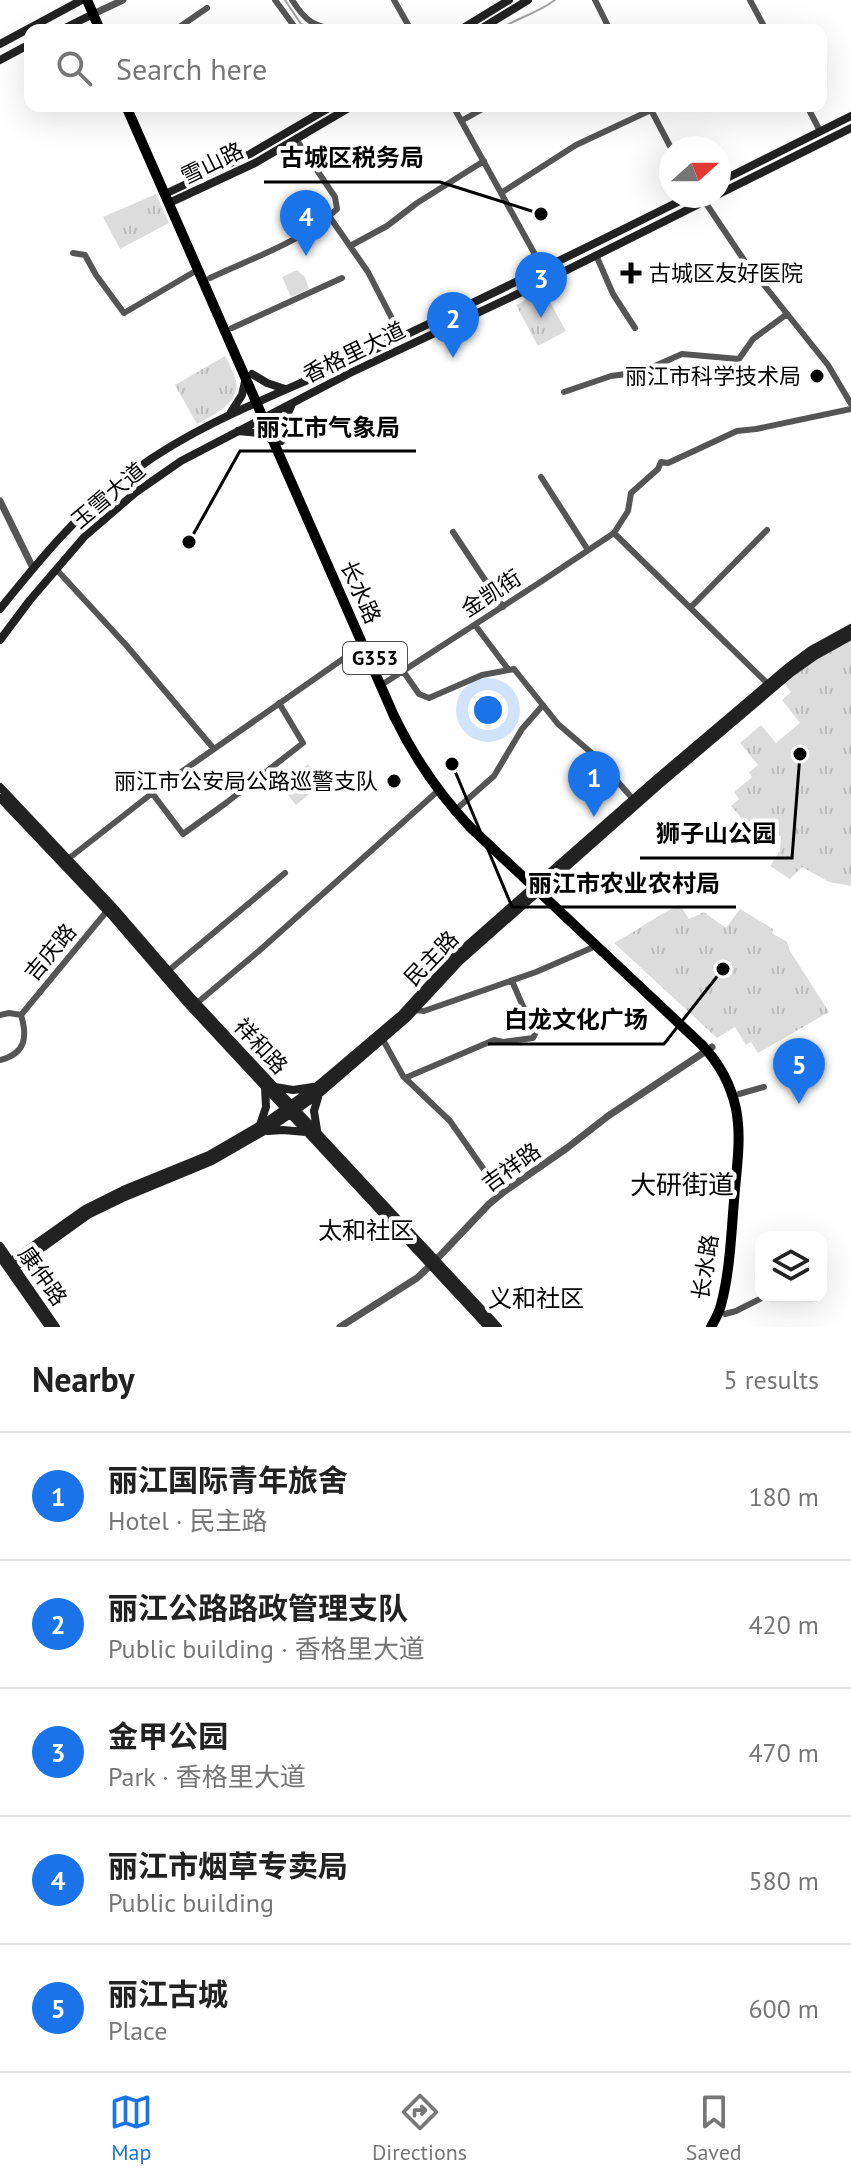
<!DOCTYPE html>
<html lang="en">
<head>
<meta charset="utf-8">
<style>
  :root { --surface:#fff; --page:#f2f2f2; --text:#222; --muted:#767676; --line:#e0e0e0; --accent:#1a73e8 }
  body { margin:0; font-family:"PT Sans","Noto Sans SC",sans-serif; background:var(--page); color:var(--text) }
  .controls { position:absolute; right:24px; bottom:24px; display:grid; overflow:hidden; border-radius:16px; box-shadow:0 8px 32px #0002 }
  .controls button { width:72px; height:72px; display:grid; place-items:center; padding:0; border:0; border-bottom:2px solid var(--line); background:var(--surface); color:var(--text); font:40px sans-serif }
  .compass { position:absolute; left:659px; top:136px; width:72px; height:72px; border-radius:50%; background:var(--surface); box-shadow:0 8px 32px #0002; rotate:69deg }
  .you { position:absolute; left:488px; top:710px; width:28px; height:28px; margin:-20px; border:6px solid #fff; border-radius:50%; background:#1a73e8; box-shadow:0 0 0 12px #1a73e833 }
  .badge { display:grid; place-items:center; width:52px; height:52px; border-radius:50%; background:var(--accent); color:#fff; font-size:26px; font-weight:700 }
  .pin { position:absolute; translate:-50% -66px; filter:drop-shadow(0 2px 4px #0008) }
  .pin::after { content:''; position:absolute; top:42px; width:28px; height:24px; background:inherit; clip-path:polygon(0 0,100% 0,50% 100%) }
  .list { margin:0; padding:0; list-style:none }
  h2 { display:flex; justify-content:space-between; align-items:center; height:104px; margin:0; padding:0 32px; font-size:34px }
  h2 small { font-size:26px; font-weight:400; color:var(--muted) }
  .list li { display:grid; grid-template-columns:52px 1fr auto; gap:24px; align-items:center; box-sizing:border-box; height:128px; padding:0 32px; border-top:2px solid var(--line) }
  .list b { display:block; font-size:30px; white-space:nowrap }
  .list p { margin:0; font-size:26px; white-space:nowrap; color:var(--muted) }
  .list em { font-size:26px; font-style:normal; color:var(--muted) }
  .icon { flex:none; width:44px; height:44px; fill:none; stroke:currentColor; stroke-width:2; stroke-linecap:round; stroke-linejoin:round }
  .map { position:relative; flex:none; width:851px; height:1327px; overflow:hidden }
  .search { position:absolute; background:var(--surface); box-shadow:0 8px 32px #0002; left:24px; right:24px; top:24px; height:88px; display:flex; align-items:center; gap:20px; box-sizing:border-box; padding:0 28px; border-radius:16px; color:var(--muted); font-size:30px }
  .sheet { height:744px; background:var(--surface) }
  nav { display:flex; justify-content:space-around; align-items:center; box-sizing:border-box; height:112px; border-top:2px solid var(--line); background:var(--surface); font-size:22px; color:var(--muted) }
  nav a { display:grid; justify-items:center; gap:4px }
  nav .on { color:var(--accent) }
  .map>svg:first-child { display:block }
  .grass { fill:#dcdcdc }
  .park { fill:url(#park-tufts) }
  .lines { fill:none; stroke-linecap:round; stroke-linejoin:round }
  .stream { stroke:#a3a3a3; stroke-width:2 }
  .minor { stroke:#555; stroke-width:6 }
  .tertiary { stroke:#555; stroke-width:7 }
  .secondary { stroke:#222; stroke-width:8 }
  .trunk { stroke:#000; stroke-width:10 }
  .poi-dot { fill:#000; stroke:#fff; stroke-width:3 }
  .labels { text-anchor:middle; stroke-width:8; stroke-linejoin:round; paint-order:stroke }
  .shield { fill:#fff; stroke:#4c4c4c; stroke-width:2 }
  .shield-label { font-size:20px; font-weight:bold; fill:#000 }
  .street-label { font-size:22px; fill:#000; stroke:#fff }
  .poi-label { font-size:22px; fill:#000; stroke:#fff; text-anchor:end }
  .neighbourhood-label { font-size:24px; fill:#000; stroke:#fff }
  .quarter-label { font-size:26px; fill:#000; stroke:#fff }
  .leader { fill:none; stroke:#000; stroke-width:3 }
  .callout-dot { fill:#000; stroke:#fff; stroke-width:3 }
  .callout-label { font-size:24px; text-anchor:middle; font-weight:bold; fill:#000; stroke:#fff; stroke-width:8; stroke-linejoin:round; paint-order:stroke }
</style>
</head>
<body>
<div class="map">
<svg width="851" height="1327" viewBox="0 0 851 1327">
  <defs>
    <pattern id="park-tufts" width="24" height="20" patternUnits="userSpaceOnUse" patternTransform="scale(2)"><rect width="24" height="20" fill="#dcdcdc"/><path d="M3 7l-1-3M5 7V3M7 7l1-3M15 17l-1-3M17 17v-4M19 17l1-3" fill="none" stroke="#bbb"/></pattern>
  </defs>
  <rect width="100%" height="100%" fill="#fff"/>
  <path class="grass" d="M297,270L305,277L309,289L291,297L282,277Z
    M308,764L323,783L296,805L281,786Z"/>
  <path class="park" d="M156,194L169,223L120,249L103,217Z
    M544,291L566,331L538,346L516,305Z
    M225,356C229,363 234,373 236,381C240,404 213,415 197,424L175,385Z
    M851,640V886L829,882L802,867L790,879L770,866L780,851L781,836L754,833L731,806L739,799L734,792L752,777L749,772L758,765L740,743L761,725L776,743L800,723L782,700L791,692L784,683L819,657Z
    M680,905L689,919L704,912L726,928L740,909L773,929L772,933L787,942L790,951L829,1012L758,1053L751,1042L746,1045L735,1027L717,1038L614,943C637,931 657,915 680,905Z"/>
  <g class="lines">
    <path class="stream" d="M285,0L301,24L314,30
      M498,30C517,18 538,13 555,0"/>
    <path class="minor" d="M275,0L297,30
      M292,0C306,22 313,26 339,30
      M394,0L411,30
      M595,0L610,30
      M750,0L766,30
      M175,30L207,8
      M453,106L543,269
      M649,106L671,148
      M807,106L820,131
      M461,121L488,106
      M501,193L576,145L651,110
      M701,196L744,260L828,365L851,404
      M329,216L368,272L401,336
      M350,246L387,226L417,203L484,161
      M73,253L85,255L96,275L124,313L199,269
      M596,255L613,294L635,328
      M210,278C252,258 302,242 337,209L335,197L296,139
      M232,328L342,278
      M564,392L611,376L641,372L682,354L739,359L753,339L787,314
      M541,477L588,550
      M453,532L503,607
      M614,533L768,684
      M56,569L126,645L214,749
      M691,607L767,530
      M475,625L508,669
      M403,671L419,694L429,698L482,675L514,669L558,724L594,755L633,799
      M386,682L542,581L614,533L628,511L631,493L658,469L661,462L668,463L737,431L756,429L851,409
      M152,793L183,834L226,803L303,743L279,703
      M460,806L494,776L522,729L543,705
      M68,859L164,784L363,645
      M168,971L285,873
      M197,1003L260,950L439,790
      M415,1010L424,1011L536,972L596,946
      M0,1015L9,1013L21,1015
      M21,1015L107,911
      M383,1040L403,1076L450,1121L501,1194
      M0,1060C25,1054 28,1038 21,1015
      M405,1078L494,1040L503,1042L533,1038L535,1034L512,981
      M739,1094L764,1087
      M725,1314L736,1311L764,1297"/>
    <path class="tertiary" d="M89,16L123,0
      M0,501L33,568
      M340,1327L417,1278L434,1262L489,1204L505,1191L567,1148L608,1116L712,1047"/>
    <path class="secondary" d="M61,30L87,17
      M460,30L509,0
      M479,30L528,0
      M0,44L80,1
      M0,60L30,44
      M719,182L851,116
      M165,194L250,154L332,106
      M719,194L851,128
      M169,203L255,163L352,106
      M252,374L267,383L285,389
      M231,412L242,395L246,377
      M238,431L258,433L274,441
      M281,441L284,423L292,404
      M0,609C41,558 82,508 135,470C199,423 274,396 346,363C461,309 576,253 690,196
      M0,640L30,600L85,536L135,493L181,461L350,373L543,282L715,196
      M0,787L116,910L191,997L498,1327
      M0,798L111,915L186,1002L488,1327
      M275,1087L293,1090L313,1087
      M260,1125L266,1107L265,1088
      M317,1130L314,1111L319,1094
      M268,1131L283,1130L306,1132
      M0,1246L56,1327
      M0,1257L49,1327
      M6,1265L85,1209L123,1190L209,1155L269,1120L317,1086L402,1014L455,956L655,780L787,668L811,650L851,628
      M10,1271L88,1215L125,1197L212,1161L273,1126L319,1094L407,1018L460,961L659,785L791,673L815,656L851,636"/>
    <path class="trunk" d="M87,0L100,30
      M126,106L394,716C414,757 439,794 470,827L702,1045C719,1063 731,1085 736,1109C742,1139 736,1171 734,1201C731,1236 730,1271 721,1305C719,1313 715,1320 711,1327"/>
  </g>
  <g class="poi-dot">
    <path d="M627 261h8v8h8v8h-8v8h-8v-8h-8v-8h8z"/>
    <circle cx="817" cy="376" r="8"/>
    <circle cx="394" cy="781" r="8"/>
  </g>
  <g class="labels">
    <rect class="shield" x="343" y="642" width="64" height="32" rx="6"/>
    <g class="shield-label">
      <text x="375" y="665">G353</text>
    </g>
    <g class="street-label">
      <text transform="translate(212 163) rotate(-26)" y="8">雪山路</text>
      <text transform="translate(354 352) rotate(-26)" y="8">香格里大道</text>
      <text transform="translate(108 495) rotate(-40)" y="8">玉雪大道</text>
      <text transform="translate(361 592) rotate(66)" y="8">长水路</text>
      <text transform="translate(491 593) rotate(-33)" y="8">金凯街</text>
      <text transform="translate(50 952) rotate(-50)" y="8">吉庆路</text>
      <text transform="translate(431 958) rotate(-46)" y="8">民主路</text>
      <text transform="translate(261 1046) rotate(47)" y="8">祥和路</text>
      <text transform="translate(511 1167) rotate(-36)" y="8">吉祥路</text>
      <text transform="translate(705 1267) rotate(-81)" y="8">长水路</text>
      <text transform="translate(43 1276) rotate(55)" y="8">康仲路</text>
    </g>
    <g class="poi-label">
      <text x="649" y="281" text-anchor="start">古城区友好医院</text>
      <text x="801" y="384">丽江市科学技术局</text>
      <text x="378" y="789">丽江市公安局公路巡警支队</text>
    </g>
    <g class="neighbourhood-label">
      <text x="366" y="1239">太和社区</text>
      <text x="536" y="1307">义和社区</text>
    </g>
    <g class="quarter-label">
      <text x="682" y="1194">大研街道</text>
    </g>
  </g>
  <path class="leader" d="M541 214L440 182H264M189 542L240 451H416M800 754L792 858H640M452 764L512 907H736M723 969L664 1044H488"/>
  <g class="callout-dot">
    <circle cx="541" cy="214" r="8"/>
    <circle cx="189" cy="542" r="8"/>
    <circle cx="800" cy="754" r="8"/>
    <circle cx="452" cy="764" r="8"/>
    <circle cx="723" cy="969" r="8"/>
  </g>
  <g class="callout-label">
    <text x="352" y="166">古城区税务局</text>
    <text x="328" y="436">丽江市气象局</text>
    <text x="716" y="842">狮子山公园</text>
    <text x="624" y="892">丽江市农业农村局</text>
    <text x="576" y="1028">白龙文化广场</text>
  </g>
</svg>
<div class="controls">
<button><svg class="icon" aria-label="layers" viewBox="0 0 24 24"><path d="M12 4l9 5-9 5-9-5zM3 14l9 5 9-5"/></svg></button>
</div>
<svg class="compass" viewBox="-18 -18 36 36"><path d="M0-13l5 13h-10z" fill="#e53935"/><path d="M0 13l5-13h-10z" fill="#767676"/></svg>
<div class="you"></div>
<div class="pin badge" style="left:594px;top:817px">1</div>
<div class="pin badge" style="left:453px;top:358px">2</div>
<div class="pin badge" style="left:541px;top:318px">3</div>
<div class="pin badge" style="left:306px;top:256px">4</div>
<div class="pin badge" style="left:799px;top:1104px">5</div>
<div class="search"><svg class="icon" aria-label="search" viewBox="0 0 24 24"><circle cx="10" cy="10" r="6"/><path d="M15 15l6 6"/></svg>Search here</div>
</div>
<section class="sheet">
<h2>Nearby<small>5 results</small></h2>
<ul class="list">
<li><span class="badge">1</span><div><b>丽江国际青年旅舍</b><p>Hotel · 民主路</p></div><em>180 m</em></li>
<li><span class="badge">2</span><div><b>丽江公路路政管理支队</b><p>Public building · 香格里大道</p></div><em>420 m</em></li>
<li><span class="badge">3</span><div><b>金甲公园</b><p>Park · 香格里大道</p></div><em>470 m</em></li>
<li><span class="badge">4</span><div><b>丽江市烟草专卖局</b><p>Public building</p></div><em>580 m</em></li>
<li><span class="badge">5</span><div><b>丽江古城</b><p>Place</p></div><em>600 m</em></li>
</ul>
</section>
<nav>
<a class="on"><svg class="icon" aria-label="map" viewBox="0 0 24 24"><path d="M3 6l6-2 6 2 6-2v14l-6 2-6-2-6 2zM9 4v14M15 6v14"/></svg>Map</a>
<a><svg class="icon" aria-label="directions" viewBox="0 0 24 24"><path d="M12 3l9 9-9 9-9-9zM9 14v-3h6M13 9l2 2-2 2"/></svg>Directions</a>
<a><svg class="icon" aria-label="saved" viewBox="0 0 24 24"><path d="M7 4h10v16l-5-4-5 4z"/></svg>Saved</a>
</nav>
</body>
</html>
